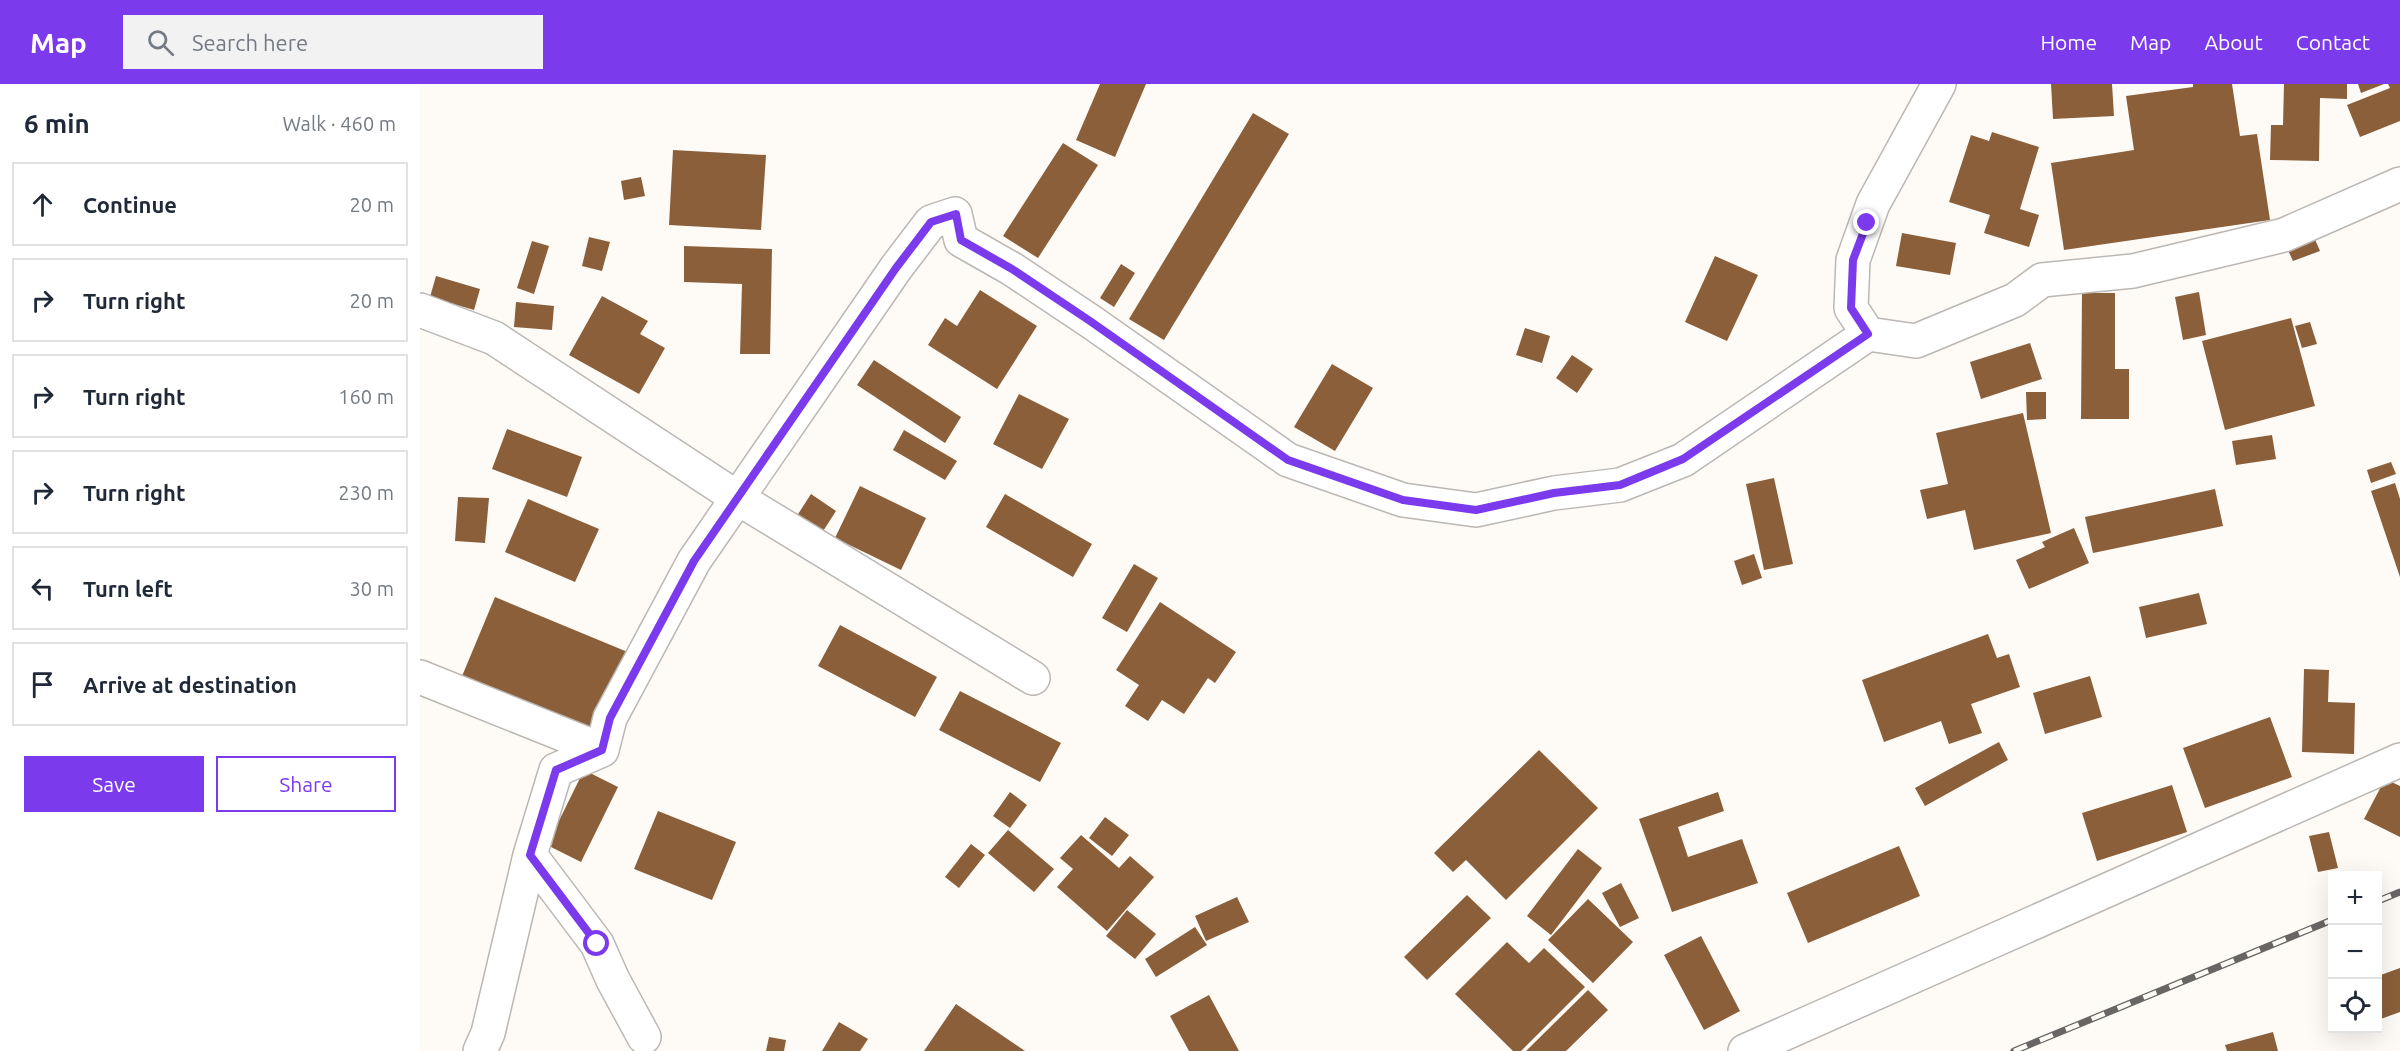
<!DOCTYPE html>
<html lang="en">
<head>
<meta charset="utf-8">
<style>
  :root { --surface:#fff; --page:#f2f2f3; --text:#1f2937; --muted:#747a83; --line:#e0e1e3; --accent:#7c3aed }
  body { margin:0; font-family:Ubuntu,sans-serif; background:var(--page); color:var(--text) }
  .controls { position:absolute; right:18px; bottom:18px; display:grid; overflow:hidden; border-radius:0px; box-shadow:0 6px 24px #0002 }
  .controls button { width:54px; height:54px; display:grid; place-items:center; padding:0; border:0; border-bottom:2px solid var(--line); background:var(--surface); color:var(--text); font:30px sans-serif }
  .stop { position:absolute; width:18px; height:18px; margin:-14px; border:4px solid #7c3aed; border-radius:50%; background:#fff }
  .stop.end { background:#7c3aed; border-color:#fff; box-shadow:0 2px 6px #0008 }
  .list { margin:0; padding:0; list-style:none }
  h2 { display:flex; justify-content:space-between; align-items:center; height:78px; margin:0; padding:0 24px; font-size:26px }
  h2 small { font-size:20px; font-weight:400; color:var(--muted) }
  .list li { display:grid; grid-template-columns:39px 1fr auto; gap:18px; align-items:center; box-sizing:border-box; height:84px; margin:0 12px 12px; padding:0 12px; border:2px solid var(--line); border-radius:0px }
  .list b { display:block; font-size:22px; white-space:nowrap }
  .list em { font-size:20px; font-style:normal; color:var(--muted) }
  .actions { display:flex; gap:12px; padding:18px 24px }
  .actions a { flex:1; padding:14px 0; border:2px solid var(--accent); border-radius:0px; text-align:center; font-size:21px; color:var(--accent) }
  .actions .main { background:var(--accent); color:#fff }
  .icon { flex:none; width:33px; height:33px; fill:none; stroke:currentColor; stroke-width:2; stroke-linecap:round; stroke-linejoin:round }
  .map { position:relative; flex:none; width:1980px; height:967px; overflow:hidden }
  header { display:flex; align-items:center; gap:36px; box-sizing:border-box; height:84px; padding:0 30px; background:var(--accent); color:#fff }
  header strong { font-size:28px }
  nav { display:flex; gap:33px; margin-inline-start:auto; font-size:21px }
  .search { width:420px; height:54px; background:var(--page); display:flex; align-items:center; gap:15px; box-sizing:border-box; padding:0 21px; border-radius:0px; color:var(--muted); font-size:22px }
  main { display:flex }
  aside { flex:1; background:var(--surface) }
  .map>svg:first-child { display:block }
  .building { fill:#8a5f3a }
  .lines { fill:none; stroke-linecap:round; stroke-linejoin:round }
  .minor-casing { stroke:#bbb7b4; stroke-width:36 }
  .minor { stroke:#fff; stroke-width:33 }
  .rail-casing { stroke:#686664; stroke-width:7 }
  .rail { stroke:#fefaf6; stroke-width:4.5; stroke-dasharray:14; stroke-linecap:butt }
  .route { stroke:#7c3aed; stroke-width:8 }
</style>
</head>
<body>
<header>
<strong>Map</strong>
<div class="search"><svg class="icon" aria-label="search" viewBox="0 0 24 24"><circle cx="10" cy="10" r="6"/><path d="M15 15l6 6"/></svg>Search here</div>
<nav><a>Home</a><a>Map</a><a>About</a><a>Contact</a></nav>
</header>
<main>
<aside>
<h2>6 min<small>Walk · 460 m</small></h2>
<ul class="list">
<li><svg class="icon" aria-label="ahead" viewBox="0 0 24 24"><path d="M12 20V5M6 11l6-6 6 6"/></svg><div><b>Continue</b></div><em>20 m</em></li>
<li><svg class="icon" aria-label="right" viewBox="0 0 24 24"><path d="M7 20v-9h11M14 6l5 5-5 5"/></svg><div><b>Turn right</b></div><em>20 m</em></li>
<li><svg class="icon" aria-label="right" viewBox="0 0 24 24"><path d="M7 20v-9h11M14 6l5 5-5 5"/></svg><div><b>Turn right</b></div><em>160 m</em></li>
<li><svg class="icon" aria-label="right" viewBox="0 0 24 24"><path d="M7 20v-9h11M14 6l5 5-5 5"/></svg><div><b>Turn right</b></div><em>230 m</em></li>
<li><svg class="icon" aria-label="left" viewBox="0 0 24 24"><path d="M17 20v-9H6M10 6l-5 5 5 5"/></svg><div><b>Turn left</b></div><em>30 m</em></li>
<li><svg class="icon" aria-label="arrive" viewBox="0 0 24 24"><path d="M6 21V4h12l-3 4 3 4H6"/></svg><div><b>Arrive at destination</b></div></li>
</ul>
<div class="actions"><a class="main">Save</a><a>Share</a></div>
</aside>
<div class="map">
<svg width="1980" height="967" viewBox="0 0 1980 967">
  <rect width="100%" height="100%" fill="#fefaf6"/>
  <path class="building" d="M680,0H726L695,73L656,56Z
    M1631,0H1692L1694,32L1633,35Z
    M1773,0H1812L1820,52L1837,50L1850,136L1644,166L1631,79L1714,66L1706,12L1773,3Z
    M1864,0H1927V15L1900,14L1899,77L1850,76L1851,41H1863Z
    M1938,0H1964L1941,9Z
    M1968,0H1980V37L1940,53L1927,21L1970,4Z
    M833,29L869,50L744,256L709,235Z
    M1572,48L1619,63L1600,125L1619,131L1609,163L1564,149L1570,131L1529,118L1551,51L1569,57Z
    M643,59L678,81L618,174L583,152Z
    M253,66L346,71L341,146L249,141Z
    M221,93L225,112L204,116L201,97Z
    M1482,149L1536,159L1530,191L1476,182Z
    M169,153L190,158L182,187L162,182Z
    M1894,153L1900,167L1873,177L1867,164Z
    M112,157L129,162L114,210L97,204Z
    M264,162L352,165L350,270H320L322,200L264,198Z
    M1295,172L1338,191L1307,257L1265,238Z
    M701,180L715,189L694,223L680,214Z
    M16,192L60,205L54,226L10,213Z
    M560,206L617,242L577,305L508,261L525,234L537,242Z
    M1779,208L1786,251L1763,256L1755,213Z
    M1662,209H1695V285H1709V335H1661Z
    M182,212L228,237L220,250L245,264L219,310L149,271Z
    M96,218L134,222L132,246L94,243Z
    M1871,234L1895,322L1805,346L1782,257Z
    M1890,238L1897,260L1882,264L1875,242Z
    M1105,244L1130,252L1122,279L1096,271Z
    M1610,259L1622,295L1561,315L1550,278Z
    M1152,271L1173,285L1157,309L1136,294Z
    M454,276L541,333L525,359L437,301Z
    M912,280L953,304L915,367L874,343Z
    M1606,308H1626V335L1607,336Z
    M599,310L649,335L622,385L573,360Z
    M1603,329L1631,449L1554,466L1545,426L1507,435L1500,406L1528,400L1516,349Z
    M87,345L162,373L147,413L72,385Z
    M484,346L537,377L525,396L473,366Z
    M1852,351L1856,375L1816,381L1812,357Z
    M1971,378L1976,390L1951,399L1947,386Z
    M1354,394L1373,480L1344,486L1326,400Z
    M1975,399L1980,415V493L1951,407Z
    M440,402L506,434L481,486L415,454Z
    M1795,405L1803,442L1673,469L1665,433Z
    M391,410L416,427L398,455L373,438Z
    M585,410L672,460L653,493L566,443Z
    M38,413L69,414L65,459L35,457Z
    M108,415L179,445L155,498L85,468Z
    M1654,444L1669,479L1609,505L1596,476L1625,463L1622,458Z
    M1334,470L1342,494L1322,501L1314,477Z
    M714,480L738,494L707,548L682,534Z
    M1779,509L1787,540L1726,554L1719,523Z
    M75,513L210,569L176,649L40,597Z
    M740,518L816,568L795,599L788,594L764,630L742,616L728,637L705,622L719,601L696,586Z
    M420,541L517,593L495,633L398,582Z
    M1568,550L1577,574L1589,570L1600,603L1551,620L1562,649L1529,660L1521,637L1464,658L1442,596Z
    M1884,585L1909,586L1908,618L1935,619L1934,670L1882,668Z
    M1670,592L1682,633L1625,650L1613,609Z
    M540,607L641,659L620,698L519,646Z
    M1850,633L1872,693L1785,724L1763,664Z
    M1579,658L1588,676L1505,722L1495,704Z
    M1119,666L1178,724L1086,816L1046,776L1033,788L1014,769Z
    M164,686L198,703L161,778L127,761Z
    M1965,695L1980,702V753L1944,735Z
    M1752,701L1767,748L1677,777L1662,729Z
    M590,708L607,721L590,744L573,732Z
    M1298,708L1304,727L1258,743L1268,773L1322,755L1338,799L1252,828L1219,735Z
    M238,727L316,758L292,816L214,785Z
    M685,733L709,751L692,772L669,754Z
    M588,746L634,785L614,808L568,769Z
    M1909,748L1918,784L1898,788L1889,752Z
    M661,751L699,784L710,772L734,793L687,847L637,803L653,785L640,774Z
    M551,760L565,771L539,804L525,793Z
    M1479,762L1500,812L1388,859L1367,809Z
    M1158,765L1182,784L1131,851L1107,832Z
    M1201,799L1219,834L1200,843L1182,809Z
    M1047,811L1071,834L1007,896L984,873Z
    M817,813L829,838L786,857L775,832Z
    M1168,815L1213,858L1173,899L1128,856Z
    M707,826L736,850L715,875L686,852Z
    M775,843L787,861L736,893L725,875Z
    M1281,852L1320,927L1284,946L1244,871Z
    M1087,858L1109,879L1124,864L1165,903L1101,967H1093L1035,910Z
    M1980,884V928L1958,936V892Z
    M1168,906L1188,926L1146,967H1106Z
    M789,911L819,967H769L750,932Z
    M536,920L605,967H504Z
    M419,938L448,955L440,967H402Z
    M1853,948L1858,967H1807L1805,961Z
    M349,953L366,956L364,967H346Z"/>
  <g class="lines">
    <g class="minor-casing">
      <path id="minor" d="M1519,0L1453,120L1433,176L1431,224L1448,250L1496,257L1595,216L1622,196L1713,187L1864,151L1980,100
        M0,226L74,254L319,415L613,594
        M0,593L182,666
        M224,953L193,896L177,860L110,771L136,686L182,666L190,634L274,477L476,184L511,138L535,130L541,156L592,185L670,237L868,376L983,416L1056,426L1134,409L1200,401L1263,376L1448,250
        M60,967L68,949L110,771
        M1325,967L1980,676"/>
    </g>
    <use href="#minor" class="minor"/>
    <g class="rail-casing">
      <path id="rail" d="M1958,817L1980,808
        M1594,967L1912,836"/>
    </g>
    <use href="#rail" class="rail"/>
  </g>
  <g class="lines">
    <path class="route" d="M177,860L110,771L136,686L182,666L190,634L274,477L476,184L511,138L536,130L541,156L592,185L670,237L868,376L983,416L1056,426L1134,409L1200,401L1263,375L1448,250L1431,224L1433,176L1447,139"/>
  </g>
</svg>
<div class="controls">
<button>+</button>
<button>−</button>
<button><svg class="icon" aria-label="locate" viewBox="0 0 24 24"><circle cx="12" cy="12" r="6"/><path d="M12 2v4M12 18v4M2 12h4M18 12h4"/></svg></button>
</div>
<div class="stop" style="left:177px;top:860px"></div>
<div class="stop end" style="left:1447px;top:139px"></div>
</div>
</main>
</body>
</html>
